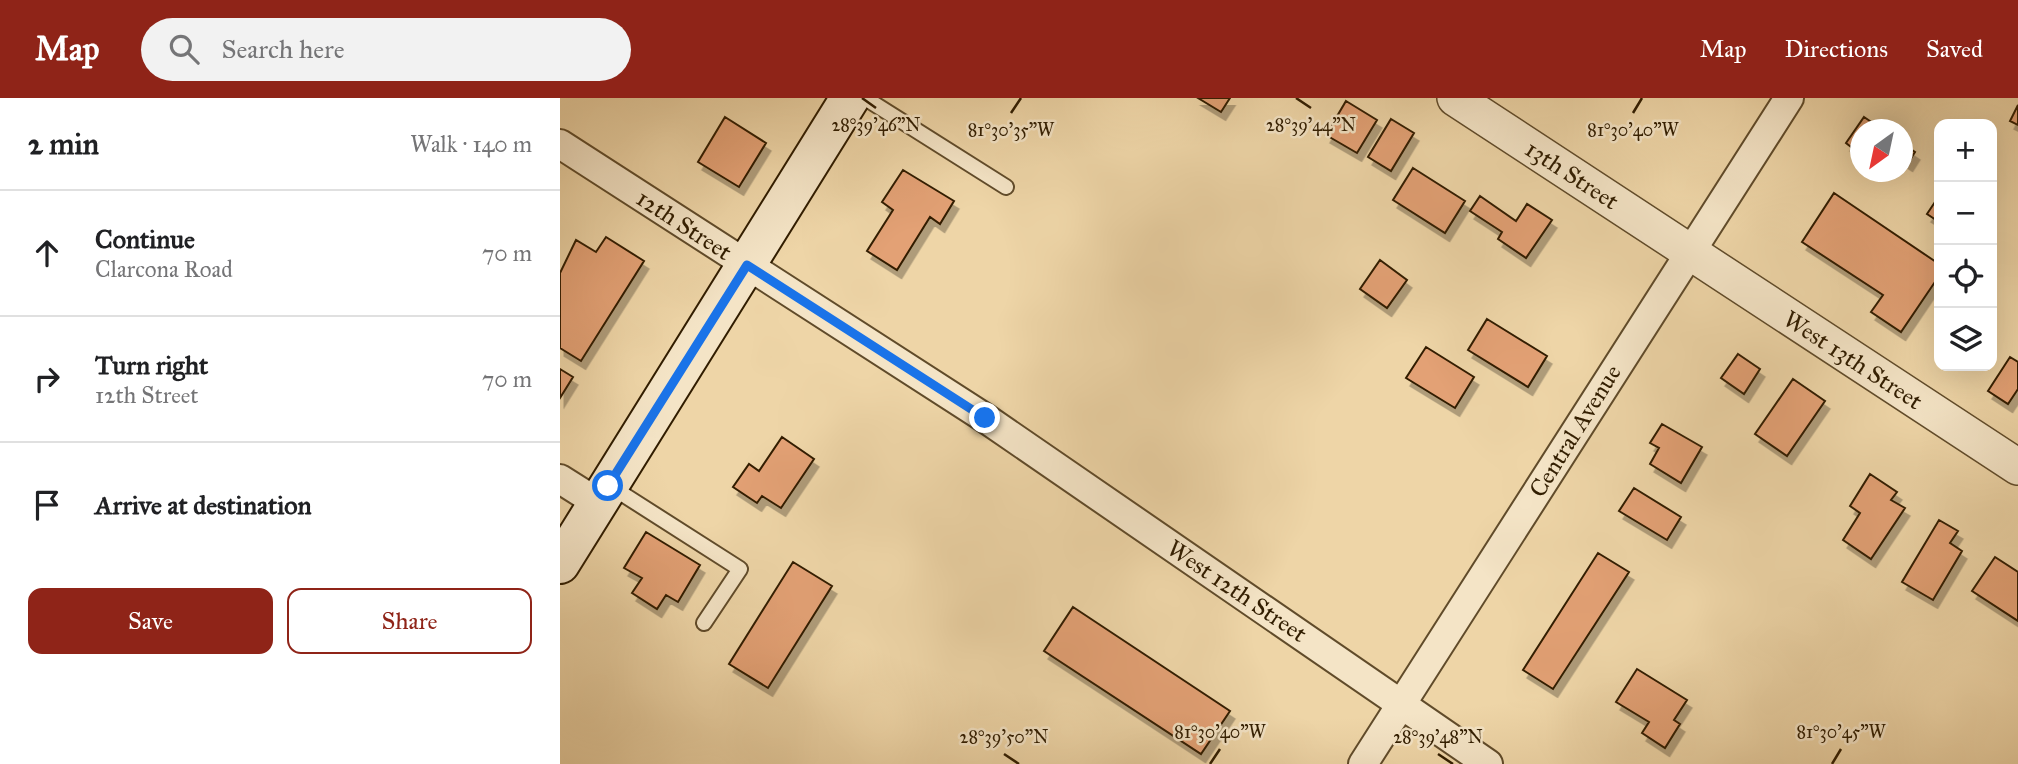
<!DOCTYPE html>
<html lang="en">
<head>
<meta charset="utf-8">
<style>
  :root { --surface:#fff; --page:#f2f2f2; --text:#202124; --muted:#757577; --line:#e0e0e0; --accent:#8f2418 }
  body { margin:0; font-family:"IM FELL Great Primer",serif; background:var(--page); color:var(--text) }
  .controls { position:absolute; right:21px; top:21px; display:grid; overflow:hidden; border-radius:14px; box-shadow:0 7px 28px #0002 }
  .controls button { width:63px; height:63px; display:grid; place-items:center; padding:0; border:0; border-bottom:2px solid var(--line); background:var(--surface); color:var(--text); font:35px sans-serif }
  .compass { position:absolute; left:1290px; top:21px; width:63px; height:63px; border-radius:50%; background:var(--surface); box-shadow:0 7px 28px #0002; rotate:213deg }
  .stop { position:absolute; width:21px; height:21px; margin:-16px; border:5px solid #1a73e8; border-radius:50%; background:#fff }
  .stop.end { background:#1a73e8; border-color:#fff; box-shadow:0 2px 7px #0008 }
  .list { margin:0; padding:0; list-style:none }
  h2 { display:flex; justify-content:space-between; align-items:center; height:91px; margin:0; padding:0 28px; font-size:30px }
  h2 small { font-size:23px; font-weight:400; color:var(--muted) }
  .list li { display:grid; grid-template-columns:46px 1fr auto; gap:21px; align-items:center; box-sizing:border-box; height:126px; padding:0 28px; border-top:2px solid var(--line) }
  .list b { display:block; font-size:26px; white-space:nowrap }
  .list p { margin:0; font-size:23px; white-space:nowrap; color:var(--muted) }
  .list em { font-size:23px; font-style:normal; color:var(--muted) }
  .actions { display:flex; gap:14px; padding:21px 28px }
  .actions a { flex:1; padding:16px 0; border:2px solid var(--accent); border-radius:14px; text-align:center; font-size:24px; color:var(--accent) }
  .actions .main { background:var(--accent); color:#fff }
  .icon { flex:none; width:38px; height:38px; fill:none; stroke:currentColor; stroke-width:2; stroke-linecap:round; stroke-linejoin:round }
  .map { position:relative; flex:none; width:1458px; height:666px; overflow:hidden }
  header { display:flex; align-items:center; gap:42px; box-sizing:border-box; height:98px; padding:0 35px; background:var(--accent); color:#fff }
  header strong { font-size:33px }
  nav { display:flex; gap:38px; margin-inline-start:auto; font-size:24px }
  .search { width:490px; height:63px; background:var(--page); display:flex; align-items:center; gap:18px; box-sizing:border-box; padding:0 24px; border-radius:38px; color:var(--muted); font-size:26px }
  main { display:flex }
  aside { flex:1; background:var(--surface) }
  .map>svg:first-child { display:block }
  .building { fill:#e3a175; stroke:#311d00; stroke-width:2; filter:url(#shadow) }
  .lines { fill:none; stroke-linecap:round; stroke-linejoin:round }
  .service-casing { stroke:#604b2a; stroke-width:18 }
  .minor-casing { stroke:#604b2a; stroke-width:32 }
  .tertiary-casing { stroke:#604b2a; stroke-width:38 }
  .secondary-casing { stroke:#311d00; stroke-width:42 }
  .service { stroke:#f4e4c6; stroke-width:14 }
  .minor { stroke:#f4e4c6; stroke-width:28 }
  .tertiary { stroke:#f4e4c6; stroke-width:35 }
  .secondary { stroke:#f4e4c6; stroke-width:38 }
  .route { stroke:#1a73e8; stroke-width:9 }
  .ticks { fill:none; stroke:#311d00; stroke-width:2.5 }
  .labels { text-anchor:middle; stroke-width:5; stroke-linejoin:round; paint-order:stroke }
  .street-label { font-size:24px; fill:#311d00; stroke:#f4e4c6 }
  .ticks-label { font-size:18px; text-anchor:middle; fill:#311d00; stroke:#f4e4c6; stroke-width:5; stroke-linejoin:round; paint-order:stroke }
</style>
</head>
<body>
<header>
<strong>Map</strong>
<div class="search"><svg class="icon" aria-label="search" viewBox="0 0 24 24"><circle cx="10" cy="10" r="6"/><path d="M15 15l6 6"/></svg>Search here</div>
<nav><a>Map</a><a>Directions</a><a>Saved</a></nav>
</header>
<main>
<aside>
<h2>2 min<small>Walk · 140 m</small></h2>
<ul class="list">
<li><svg class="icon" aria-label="ahead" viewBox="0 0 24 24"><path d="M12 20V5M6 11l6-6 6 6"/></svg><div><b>Continue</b><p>Clarcona Road</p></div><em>70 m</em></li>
<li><svg class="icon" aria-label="right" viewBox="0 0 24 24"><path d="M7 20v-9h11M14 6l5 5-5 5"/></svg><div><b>Turn right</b><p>12th Street</p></div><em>70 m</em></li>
<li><svg class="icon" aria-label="arrive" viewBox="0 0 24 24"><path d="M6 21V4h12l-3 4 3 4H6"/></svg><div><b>Arrive at destination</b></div></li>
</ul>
<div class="actions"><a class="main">Save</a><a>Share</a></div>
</aside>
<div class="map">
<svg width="1458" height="666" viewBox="0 0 1458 666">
  <defs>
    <filter id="shadow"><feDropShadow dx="4.5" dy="8" stdDeviation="0" flood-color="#0004"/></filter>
  </defs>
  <rect width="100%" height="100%" fill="#eed5a7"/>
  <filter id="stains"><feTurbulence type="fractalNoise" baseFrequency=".00286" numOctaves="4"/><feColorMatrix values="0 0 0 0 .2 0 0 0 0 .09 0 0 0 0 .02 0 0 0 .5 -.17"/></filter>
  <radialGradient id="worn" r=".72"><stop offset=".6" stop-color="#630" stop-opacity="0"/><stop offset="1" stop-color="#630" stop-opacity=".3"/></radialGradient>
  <path class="building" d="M638,0H670L661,14Z
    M786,3L817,22L797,55L766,37Z
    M1458,7V27L1450,23Z
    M165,19L206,45L179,89L138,64Z
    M1304,19L1323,32H1300V56L1286,45Z
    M831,21L854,35L831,73L808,59Z
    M1342,45L1355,54L1348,65L1342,61Z
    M853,70L905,103L885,135L833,102Z
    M343,72L394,103L380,126L370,119L337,172L307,153L333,112L322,104Z
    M1274,95L1379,166V178L1341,234L1311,214L1323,197L1242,144Z
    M920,98L956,123L967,106L992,122L966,160L938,141L942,134L910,113Z
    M1379,98V124L1367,116Z
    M46,139L84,163L21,263L0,250V175L16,142L36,154Z
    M820,162L847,182L827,210L800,191Z
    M927,221L987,258L968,289L908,252Z
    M866,249L914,279L895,310L846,280Z
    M1178,256L1200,271L1184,296L1161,280Z
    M1450,259L1458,264V291L1448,306L1428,293Z
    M0,271L13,279L0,300Z
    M1233,281L1265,303L1227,358L1195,336Z
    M1102,326L1142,349L1121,385L1090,366L1099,350L1090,345Z
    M222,339L254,361L221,410L202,398L197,405L173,389L189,366L199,373Z
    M1310,376L1337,394L1331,402L1345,410L1311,461L1283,442L1300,415L1290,408Z
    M1074,390L1121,419L1107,442L1059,413Z
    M1379,422L1398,433L1390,445L1402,453L1373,502L1342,484Z
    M86,434L140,467L118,504L106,497L97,511L72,495L82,480L64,470Z
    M1038,455L1069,474L993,591L963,572Z
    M1435,459L1458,474V523L1412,493Z
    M233,464L272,488L208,590L169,566Z
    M513,509L670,613L641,656L484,553Z
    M1077,571L1127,602L1114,622L1120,626L1105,650L1082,635L1089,624L1056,604Z"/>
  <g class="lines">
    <g class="service-casing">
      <path id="service" d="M305,0L446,89
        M50,388L180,471L144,525"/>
    </g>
    <g class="minor-casing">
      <path id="minor" d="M0,46L425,320L928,666
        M0,381L38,405
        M803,666L1229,0"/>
    </g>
    <g class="tertiary-casing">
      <path id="tertiary" d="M895,0L1458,369"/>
    </g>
    <g class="secondary-casing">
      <path id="secondary" d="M0,466L290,0"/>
    </g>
    <use href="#service" class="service"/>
    <use href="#minor" class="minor"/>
    <use href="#tertiary" class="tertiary"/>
    <use href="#secondary" class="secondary"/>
  </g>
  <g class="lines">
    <path class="route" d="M48,388L187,167L425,320"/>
  </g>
  <path class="ticks" d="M302,0L316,10M736,0L751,10M451,15L461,0M1073,15L1082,0M444,656L459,666M878,656L893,666M650,666L660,651M1272,666L1281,651"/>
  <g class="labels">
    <g class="street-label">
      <text transform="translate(1012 77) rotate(33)" y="8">13th Street</text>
      <text transform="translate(124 127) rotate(33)" y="8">12th Street</text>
      <text transform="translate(1293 262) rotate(33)" y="8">West 13th Street</text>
      <text transform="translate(1015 333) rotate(-58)" y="8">Central Avenue</text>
      <text transform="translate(677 493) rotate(34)" y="8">West 12th Street</text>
    </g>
  </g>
  <g class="ticks-label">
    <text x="316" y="33">28°39'46"N</text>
    <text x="751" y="33">28°39'44"N</text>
    <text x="451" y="38">81°30'35"W</text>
    <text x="1073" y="38">81°30'40"W</text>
    <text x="660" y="640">81°30'40"W</text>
    <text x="1281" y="640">81°30'45"W</text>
    <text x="444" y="645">28°39'50"N</text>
    <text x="878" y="645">28°39'48"N</text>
  </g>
  <rect width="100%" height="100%" filter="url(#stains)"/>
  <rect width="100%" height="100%" fill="url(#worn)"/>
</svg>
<div class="controls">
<button>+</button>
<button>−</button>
<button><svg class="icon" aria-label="locate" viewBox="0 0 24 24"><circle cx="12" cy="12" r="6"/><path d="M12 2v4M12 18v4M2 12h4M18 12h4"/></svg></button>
<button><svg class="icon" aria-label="layers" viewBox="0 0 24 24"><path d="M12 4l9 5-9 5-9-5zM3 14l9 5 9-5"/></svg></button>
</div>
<svg class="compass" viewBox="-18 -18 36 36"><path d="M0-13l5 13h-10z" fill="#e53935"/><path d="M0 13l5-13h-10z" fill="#757577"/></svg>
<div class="stop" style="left:48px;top:388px"></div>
<div class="stop end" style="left:425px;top:320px"></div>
</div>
</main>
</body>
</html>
